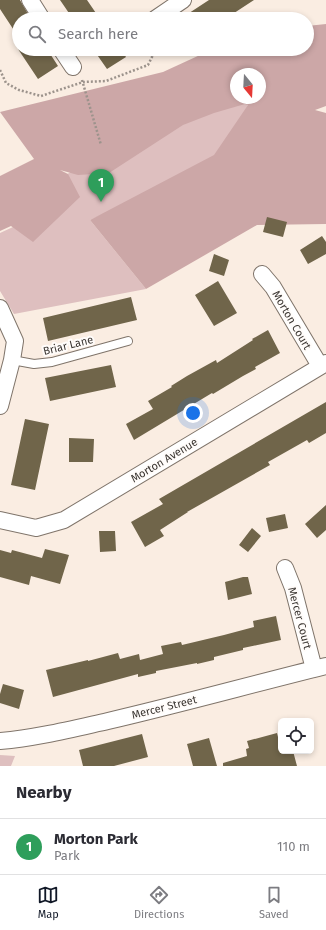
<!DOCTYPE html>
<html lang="en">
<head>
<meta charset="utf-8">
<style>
  :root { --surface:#fff; --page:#f2f2f3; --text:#2b2b33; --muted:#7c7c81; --line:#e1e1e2; --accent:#111827 }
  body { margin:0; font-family:"Fira Sans",sans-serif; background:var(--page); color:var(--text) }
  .controls { position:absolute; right:12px; bottom:12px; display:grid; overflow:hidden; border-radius:6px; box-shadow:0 2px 6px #0003 }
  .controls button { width:36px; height:36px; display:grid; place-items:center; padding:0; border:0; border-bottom:1px solid var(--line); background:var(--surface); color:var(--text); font:20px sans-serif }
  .compass { position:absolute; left:230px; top:68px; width:36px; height:36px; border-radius:50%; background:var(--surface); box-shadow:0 2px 6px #0003; rotate:162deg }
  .you { position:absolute; left:193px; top:413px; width:14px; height:14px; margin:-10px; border:3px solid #fff; border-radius:50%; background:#1a73e8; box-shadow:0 0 0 6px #1a73e833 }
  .badge { display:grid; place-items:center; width:26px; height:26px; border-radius:50%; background:var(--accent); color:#fff; font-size:13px; font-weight:700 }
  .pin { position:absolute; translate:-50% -33px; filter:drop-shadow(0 1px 2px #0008) }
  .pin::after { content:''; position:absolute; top:21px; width:14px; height:12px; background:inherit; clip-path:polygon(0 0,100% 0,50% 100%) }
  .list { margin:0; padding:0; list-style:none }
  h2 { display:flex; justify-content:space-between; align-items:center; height:52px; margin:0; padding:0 16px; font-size:17px }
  h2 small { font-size:13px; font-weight:400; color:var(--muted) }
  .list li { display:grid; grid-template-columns:26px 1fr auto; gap:12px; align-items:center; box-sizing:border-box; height:56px; padding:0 16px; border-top:1px solid var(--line) }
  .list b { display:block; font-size:15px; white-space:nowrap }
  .list p { margin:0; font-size:13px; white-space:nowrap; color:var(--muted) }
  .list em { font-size:13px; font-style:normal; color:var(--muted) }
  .icon { flex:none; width:22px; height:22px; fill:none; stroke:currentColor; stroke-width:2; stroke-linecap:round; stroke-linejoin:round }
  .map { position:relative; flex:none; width:326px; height:766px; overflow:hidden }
  .search { position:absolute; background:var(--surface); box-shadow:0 2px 6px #0003; left:12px; right:12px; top:12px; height:44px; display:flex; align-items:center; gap:10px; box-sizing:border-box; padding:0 14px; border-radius:22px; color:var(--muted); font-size:15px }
  .sheet { height:108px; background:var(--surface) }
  nav { display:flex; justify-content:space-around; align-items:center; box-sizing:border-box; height:56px; border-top:1px solid var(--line); background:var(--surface); font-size:11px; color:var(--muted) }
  nav a { display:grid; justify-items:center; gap:2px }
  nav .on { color:var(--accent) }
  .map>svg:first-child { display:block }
  .green { fill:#debfbf }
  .forest { fill:#cca7a7; fill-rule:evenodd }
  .building { fill:#70654a }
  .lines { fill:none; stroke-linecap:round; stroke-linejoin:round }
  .service-casing { stroke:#7f746a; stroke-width:10 }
  .minor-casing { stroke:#7f746a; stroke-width:18 }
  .path { stroke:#9c938c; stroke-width:2.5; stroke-dasharray:2 2; stroke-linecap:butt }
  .service { stroke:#fff; stroke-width:8 }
  .minor { stroke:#fff; stroke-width:16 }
  .labels { text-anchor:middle; stroke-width:4; stroke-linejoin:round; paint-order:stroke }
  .street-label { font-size:11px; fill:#3b3632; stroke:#fffcfa }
</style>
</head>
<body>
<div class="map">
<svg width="326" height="766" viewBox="0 0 326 766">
  <rect width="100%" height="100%" fill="#faede2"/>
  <path class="green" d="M236,98H244L265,139L90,220L146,289L14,314L0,291V233L13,227L51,184L74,170Z
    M0,755L15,756L11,766H0Z"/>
  <path class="forest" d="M326,24V106L315,110L326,113V224L257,225L146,289L90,220L214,155L248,105L245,104L214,113L183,125L109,173L78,175L60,170L68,174L80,197L33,242L11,226L0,231V176L34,159L0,112L163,72L213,49H307V26ZM236,74H260V98H236Z"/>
  <path class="building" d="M0,0H20L31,19H19V38L0,9Z
    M60,0H87L100,19H73Z
    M209,0H254L225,19H180Z
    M18,49H47L58,66L38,79Z
    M93,49H121L126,57L107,69Z
    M267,217L287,222L283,237L263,232Z
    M322,236L326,242V254L308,264L300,250Z
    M214,254L229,260L224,276L209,271Z
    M218,281L237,313L214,326L195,295Z
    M131,297L137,320L48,341L43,318Z
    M268,330L280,353L255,367L256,369L243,376L213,394L212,393L134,440L126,424L153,409L148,401L172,387L171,386L187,376L216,360L217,363L253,340L252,339Z
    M111,365L116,387L50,401L45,378Z
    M326,402V433L309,443L307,440L268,462L270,465L187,512H188L160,530L164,536L145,547L131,522L163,504L159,499Z
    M25,419L49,424L35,490L11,485Z
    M69,438L94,439L93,462H69Z
    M326,505V530L317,538L305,524Z
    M285,514L288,528L269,532L266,518Z
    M252,528L261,536L248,552L239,545Z
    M99,531H115L116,551L100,552Z
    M45,549L69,555L60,584L31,576L29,585L0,577V550L11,553L12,550L42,558Z
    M243,577H248L252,594L228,600L225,582Z
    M276,616L281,640L243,648V650L214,657V660L197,664V663L156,671V673L138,677V674L53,697L46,670L88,660V661L118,653L120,659L139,654L140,660L163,654L161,646L181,642L182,645L224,635L254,627L253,621Z
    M3,684L24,690L19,709L0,703V694Z
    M277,733L279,741H281V751H293L297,766H223V763L247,756L246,749L249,748L247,741Z
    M142,734L148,757L114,766H83L79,750Z
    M209,738L217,766H193L187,744Z"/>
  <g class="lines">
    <g class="service-casing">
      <path id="service" d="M12,360L34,364L52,362L128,341"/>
    </g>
    <g class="minor-casing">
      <path id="minor" d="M30,0L42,19
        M155,19L183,0
        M61,49L73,67
        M262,274L273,287L320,366
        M0,308L15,341L12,360L0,406
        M0,520L36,528L64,520L326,363
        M285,568L293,588L314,669
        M0,741C36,738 72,729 108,721C181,704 253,684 326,666"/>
    </g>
    <path class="path" d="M0,70L6,83L19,90L41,96L83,82L106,81L148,65L152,57L153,49
      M82,80L101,145"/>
    <use href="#service" class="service"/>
    <use href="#minor" class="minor"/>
  </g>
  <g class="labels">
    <g class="street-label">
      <text transform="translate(292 320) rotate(60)" y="4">Morton Court</text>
      <text transform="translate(68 345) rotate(-14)" y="4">Briar Lane</text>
      <text transform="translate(164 460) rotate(-31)" y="4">Morton Avenue</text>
      <text transform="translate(300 618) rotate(75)" y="4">Mercer Court</text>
      <text transform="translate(164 707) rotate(-14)" y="4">Mercer Street</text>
    </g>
  </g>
</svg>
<div class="controls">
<button><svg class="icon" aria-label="locate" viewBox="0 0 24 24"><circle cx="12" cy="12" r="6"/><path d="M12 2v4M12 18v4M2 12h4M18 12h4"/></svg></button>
</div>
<svg class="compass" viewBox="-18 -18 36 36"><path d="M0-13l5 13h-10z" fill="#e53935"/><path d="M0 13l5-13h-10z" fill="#7c7c81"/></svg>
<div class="you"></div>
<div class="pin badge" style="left:101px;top:202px;background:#2e9e5b">1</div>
<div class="search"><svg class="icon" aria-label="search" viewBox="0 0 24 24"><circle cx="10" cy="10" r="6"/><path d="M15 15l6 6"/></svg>Search here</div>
</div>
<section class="sheet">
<h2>Nearby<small></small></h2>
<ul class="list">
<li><span class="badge" style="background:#2e9e5b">1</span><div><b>Morton Park</b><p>Park</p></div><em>110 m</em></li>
</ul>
</section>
<nav>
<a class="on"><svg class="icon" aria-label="map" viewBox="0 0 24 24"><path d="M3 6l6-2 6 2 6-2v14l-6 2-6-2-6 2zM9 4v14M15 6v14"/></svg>Map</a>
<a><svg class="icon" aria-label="directions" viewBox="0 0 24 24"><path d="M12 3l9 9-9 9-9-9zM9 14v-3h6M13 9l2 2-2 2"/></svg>Directions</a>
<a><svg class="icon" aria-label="saved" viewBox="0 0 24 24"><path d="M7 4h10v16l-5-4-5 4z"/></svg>Saved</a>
</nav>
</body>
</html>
